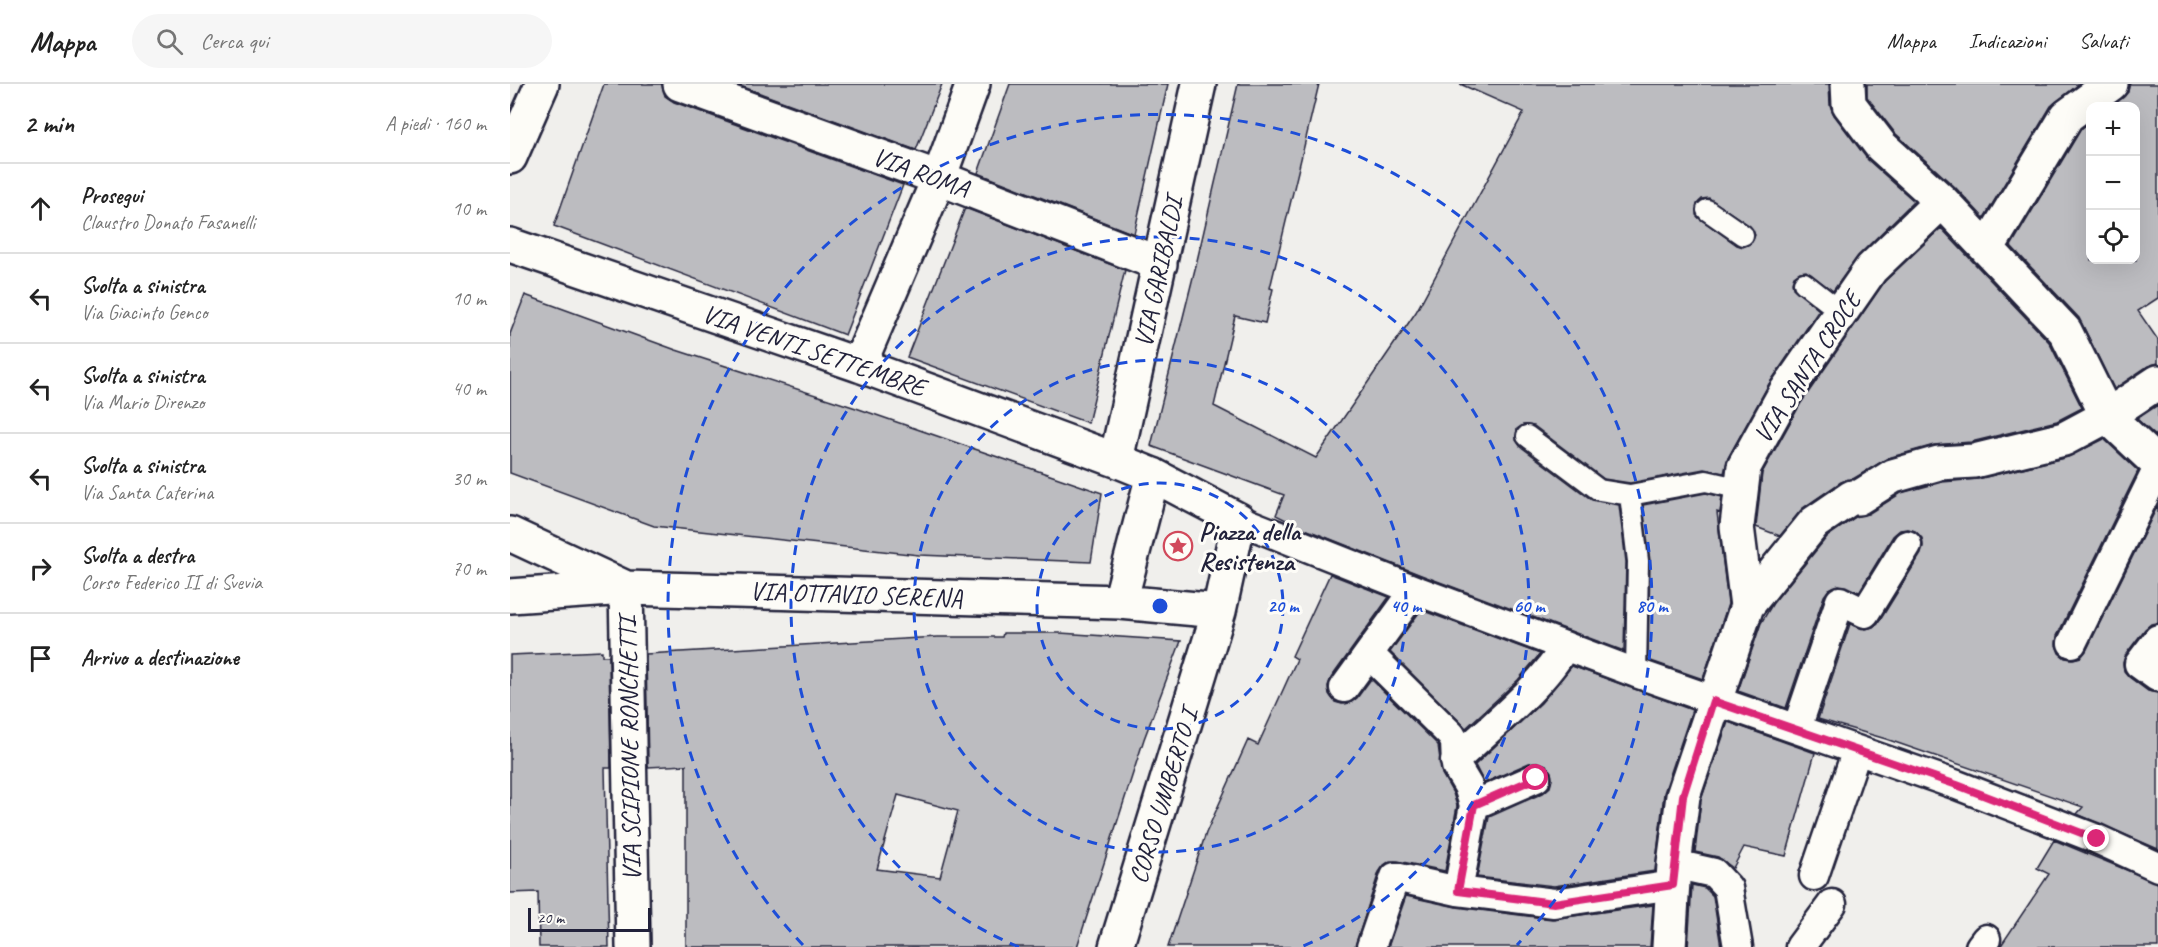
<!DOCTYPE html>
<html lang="it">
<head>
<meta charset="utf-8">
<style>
  :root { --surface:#fff; --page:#f6f6f6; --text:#222; --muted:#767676; --line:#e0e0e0 }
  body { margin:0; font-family:Caveat,sans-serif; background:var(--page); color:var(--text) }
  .controls { position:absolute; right:18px; top:18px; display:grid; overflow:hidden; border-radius:12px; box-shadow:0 6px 24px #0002 }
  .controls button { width:54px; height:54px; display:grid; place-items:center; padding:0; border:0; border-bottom:2px solid var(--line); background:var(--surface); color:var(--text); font:30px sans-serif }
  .scale { position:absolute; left:18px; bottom:15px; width:123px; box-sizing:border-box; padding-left:6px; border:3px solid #22223b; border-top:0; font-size:16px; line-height:21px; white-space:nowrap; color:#22223b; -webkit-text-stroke:4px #fdfcf7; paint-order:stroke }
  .stop { position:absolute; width:18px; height:18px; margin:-14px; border:4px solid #db2777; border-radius:50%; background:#fff }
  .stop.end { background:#db2777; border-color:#fff; box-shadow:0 2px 6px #0008 }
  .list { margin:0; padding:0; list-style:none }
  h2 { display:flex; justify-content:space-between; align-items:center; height:78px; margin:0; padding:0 24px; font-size:26px }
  h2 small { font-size:20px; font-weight:400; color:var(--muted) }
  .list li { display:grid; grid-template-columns:39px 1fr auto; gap:18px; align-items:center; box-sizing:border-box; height:90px; padding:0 24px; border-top:2px solid var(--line) }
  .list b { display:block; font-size:22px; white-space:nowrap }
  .list p { margin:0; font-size:20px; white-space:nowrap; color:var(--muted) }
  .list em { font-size:20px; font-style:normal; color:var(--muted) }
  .icon { flex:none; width:33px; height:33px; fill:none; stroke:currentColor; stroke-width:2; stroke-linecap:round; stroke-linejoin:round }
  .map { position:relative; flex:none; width:1648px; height:863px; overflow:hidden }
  header { display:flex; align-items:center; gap:36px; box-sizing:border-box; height:84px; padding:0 30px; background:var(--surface); border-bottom:2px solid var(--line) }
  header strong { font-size:28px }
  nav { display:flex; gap:33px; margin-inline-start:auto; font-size:21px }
  .search { width:420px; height:54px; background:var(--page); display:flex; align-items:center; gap:15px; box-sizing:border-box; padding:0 21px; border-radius:33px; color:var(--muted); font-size:22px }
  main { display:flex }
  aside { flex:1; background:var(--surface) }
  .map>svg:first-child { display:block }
  .building { fill:#bcbcc0; stroke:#22223b; stroke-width:1.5; fill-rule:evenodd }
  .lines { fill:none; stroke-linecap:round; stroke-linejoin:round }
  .service-casing { stroke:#22223b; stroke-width:24 }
  .pedestrian-casing { stroke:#22223b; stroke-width:33 }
  .minor-casing { stroke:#22223b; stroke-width:38 }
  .tertiary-casing { stroke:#22223b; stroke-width:38 }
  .service { stroke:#fdfcf7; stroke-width:20 }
  .pedestrian { stroke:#fdfcf7; stroke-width:28 }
  .minor { stroke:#fdfcf7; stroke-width:33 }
  .tertiary { stroke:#fdfcf7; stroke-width:33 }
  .route { stroke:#db2777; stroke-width:8 }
  .ring { fill:none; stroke:#1d4ed8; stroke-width:3; stroke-dasharray:10 8 }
  .labels { text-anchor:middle; stroke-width:6; stroke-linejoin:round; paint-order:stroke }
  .street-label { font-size:26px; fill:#22223b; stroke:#fdfcf7 }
  .poi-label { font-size:26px; font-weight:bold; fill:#22223b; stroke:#fdfcf7; text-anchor:start }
  .centre { fill:#1d4ed8; stroke:#fdfcf7; stroke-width:3 }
  .ring-label { font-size:18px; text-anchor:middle; font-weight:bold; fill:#1d4ed8; stroke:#fdfcf7; stroke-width:6; stroke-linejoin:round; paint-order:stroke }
</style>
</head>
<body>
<header>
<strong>Mappa</strong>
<div class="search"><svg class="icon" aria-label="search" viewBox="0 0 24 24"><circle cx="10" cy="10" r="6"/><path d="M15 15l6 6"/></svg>Cerca qui</div>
<nav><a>Mappa</a><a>Indicazioni</a><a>Salvati</a></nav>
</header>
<main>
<aside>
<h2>2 min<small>A piedi · 160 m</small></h2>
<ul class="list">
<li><svg class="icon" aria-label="ahead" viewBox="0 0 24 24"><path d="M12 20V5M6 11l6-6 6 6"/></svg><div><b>Prosegui</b><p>Claustro Donato Fasanelli</p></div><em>10 m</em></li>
<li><svg class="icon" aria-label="left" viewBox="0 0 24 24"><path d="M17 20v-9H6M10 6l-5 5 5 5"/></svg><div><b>Svolta a sinistra</b><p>Via Giacinto Genco</p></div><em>10 m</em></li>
<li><svg class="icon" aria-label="left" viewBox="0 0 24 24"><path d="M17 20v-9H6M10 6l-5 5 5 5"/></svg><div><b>Svolta a sinistra</b><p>Via Mario Direnzo</p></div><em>40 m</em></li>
<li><svg class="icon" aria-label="left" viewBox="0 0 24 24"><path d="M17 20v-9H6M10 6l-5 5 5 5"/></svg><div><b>Svolta a sinistra</b><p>Via Santa Caterina</p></div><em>30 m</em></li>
<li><svg class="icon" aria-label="right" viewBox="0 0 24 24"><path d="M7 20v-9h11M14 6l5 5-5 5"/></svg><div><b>Svolta a destra</b><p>Corso Federico II di Svevia</p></div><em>70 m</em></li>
<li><svg class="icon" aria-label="arrive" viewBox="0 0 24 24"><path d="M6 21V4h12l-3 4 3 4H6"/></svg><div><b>Arrivo a destinazione</b></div></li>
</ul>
</aside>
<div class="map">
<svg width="1648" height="863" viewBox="0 0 1648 863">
  <rect width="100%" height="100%" fill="#f0efec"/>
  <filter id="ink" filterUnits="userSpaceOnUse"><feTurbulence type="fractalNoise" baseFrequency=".0167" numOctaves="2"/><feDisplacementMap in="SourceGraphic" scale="12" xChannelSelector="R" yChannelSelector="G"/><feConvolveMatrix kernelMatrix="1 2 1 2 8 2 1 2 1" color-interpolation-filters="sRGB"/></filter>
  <g filter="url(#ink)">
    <path class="building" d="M94,0H152L155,12L164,18L393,101L335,251L44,142Z
      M225,0H432L406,66Z
      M500,0H658L624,150L468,89Z
      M728,0H809L760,204L763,205L755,239L725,232L704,322L806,374L906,228L1014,28L950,0H1319L1320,21L1324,31L1358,76L1404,117L1348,172L1323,207L1296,187L1290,188L1284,192L1282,198L1283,204L1309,226L1259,300L1218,374L1214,389L1194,385L1120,399L1094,395L1024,342L1013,341L1007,345L1006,356L1010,362L1082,416L1109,421L1116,478L1114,567L911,491L790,443L766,431L774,411L641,362L686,181ZM1199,114L1240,142L1245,151L1242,158L1233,163L1227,161L1190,135L1186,131L1187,120L1192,115Z
      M1357,0H1569L1541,22L1474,134L1445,103L1385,49L1357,13Z
      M1619,0H1648V214L1628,227L1648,256V279L1638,282L1604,305L1569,234L1501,162L1571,45L1581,38V176H1626V22H1602L1618,8Z
      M455,124L615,186L578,339L397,273Z
      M1431,144L1539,258L1572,324L1547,337L1461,358L1424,361L1378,374L1343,395L1331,398L1293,424L1270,452L1246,443L1252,389L1291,319L1375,197Z
      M15,211L166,266L346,324L592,409L581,478L409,471L144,442L0,389V250Z
      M1648,321V354L1627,335Z
      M1594,355L1628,387L1547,552L1546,561L1549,569L1555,574L1563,575L1571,573L1576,567L1648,421V539L1641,540L1635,545L1616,570L1613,579L1614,587L1619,593L1638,607L1648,609V765L1567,730L1573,723L1376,655L1308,635L1340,540L1356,545L1363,543L1369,538L1411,470L1413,462L1412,454L1405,447L1398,445L1390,446L1383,452L1349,508L1329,501L1319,505L1314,512L1276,624L1228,607L1251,539L1263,519L1317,453L1347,432L1358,430L1391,409L1432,398L1468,395L1558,373Z
      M1196,409L1212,413L1210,429L1207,428L1218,520L1193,595L1138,576L1140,477L1133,421Z
      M820,490L879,513L821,594L818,602L819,610L825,618L832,620L840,619L847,614L861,595L928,661L932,690L943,709L947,722L935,787L888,777H880L874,781L869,788L845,863H658L696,749L738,656L748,661L787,575L782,572Z
      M911,526L1030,570L1008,596L956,644L880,568Z
      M493,549H550L671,557L634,655L567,863H176V681L138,683L136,570L427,553H492ZM388,711L448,727L430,793L367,785Z
      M92,567V572H99L101,684H95L99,863H29L28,808L0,809V571Z
      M1062,582L1182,626L1154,709L1145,787L1044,802L967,793L979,733L1033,709L1040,703L1042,695L1041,688L1036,681L1027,678L1019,679L974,699L965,681L1031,619Z
      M1218,638L1305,669L1276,772L1234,763L1223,784L1208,773L1185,768L1191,716Z
      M1544,756L1648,799V863H1490L1539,790L1527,784Z
      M1182,801L1195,804L1203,812L1211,863H1178Z
      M896,812L946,823L1042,835L1143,821L1140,863H878Z"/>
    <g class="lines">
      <g class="service-casing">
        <path id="service" d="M1197,126L1233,151
          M1294,199L1331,228
          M1017,352L1089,406L1120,411
          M1126,589L1128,477L1120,411L1196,397L1231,405"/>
      </g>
      <g class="pedestrian-casing">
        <path id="pedestrian" d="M729,436L905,506L1126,589L1447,701L1587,755L1648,783
          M1562,559L1648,384
          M859,570L941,651L945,658L946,682L958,702L964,721L948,807
          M1647,593L1629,580L1648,555
          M834,604L905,506
          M1287,644L1330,517L1355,529L1397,461
          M945,677C978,645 1034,601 1055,562
          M964,721L1026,694
          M1164,780L1204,789L1218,804L1228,863
          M1304,792L1347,666
          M861,863L885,793L948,807L1044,819L1163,801
          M1290,863L1322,820
          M1470,863L1476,855"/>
      </g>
      <g class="minor-casing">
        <path id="minor" d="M170,0L429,94L650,180
          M1338,0L1339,20L1371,62L1432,117L1555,247L1597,332L1648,380
          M0,161L349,281L606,376L643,391L729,436L709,527L610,518L643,391
          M1477,165L1557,32L1601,0
          M349,281L429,94L463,0
          M606,376L689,0
          M0,450L116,504L610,518
          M0,512L116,504L123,863
          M1237,522L1304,439L1342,413L1348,414L1383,392L1429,379L1464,377L1554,355L1597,332L1648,298
          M606,863L709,527
          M1159,863L1164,780L1173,712L1237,522L1227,442L1234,383L1275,309L1361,185L1432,117"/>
      </g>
      <g class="tertiary-casing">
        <path id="tertiary" d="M0,73L32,0"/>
      </g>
      <use href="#service" class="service"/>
      <use href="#pedestrian" class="pedestrian"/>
      <use href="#minor" class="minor"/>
      <use href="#tertiary" class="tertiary"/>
    </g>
  </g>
  <g class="lines" filter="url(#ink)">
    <path class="route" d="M1026,694L964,721L948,807L1044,819L1163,801L1173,712L1203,617L1447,701L1587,755"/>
  </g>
  <g class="ring">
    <circle cx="650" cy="522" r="123"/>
    <circle cx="650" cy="522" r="246"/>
    <path d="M509 863A369 369 0 1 1 791 863"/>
    <path d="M293 861A492 492 0 1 1 1007 861"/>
  </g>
  <defs>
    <g id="sight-ring" transform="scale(1.5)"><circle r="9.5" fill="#fdfcf7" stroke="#d1495b" stroke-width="1.5"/><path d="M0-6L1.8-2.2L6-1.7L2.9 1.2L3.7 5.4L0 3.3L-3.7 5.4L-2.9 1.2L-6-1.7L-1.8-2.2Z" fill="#d1495b"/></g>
  </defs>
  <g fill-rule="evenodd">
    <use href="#sight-ring" x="668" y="462"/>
  </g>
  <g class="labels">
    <g class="street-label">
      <text transform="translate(411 88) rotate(20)" y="9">VIA ROMA</text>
      <text transform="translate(648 188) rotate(-78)" y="9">VIA GARIBALDI</text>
      <text transform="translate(304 266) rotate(19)" y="9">VIA VENTI SETTEMBRE</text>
      <text transform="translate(1297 283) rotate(-57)" y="9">VIA SANTA CROCE</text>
      <text transform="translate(346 510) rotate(2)" y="9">VIA OTTAVIO SERENA</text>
      <text transform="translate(119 665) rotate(-91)" y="9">VIA SCIPIONE RONCHETTI</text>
      <text transform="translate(653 712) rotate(-73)" y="9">CORSO UMBERTO I</text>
    </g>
    <g class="poi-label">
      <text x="689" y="456">Piazza della<tspan x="689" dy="30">Resistenza</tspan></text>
    </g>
  </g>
  <circle cx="650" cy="522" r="9" class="centre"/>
  <g class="ring-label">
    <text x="773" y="528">20 m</text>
    <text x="896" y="528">40 m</text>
    <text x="1019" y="528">60 m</text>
    <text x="1142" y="528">80 m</text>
  </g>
</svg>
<div class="controls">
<button>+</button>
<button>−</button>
<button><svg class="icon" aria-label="locate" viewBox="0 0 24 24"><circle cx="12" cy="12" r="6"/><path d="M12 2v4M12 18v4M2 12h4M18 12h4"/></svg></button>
</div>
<div class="scale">20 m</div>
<div class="stop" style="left:1026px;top:694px"></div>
<div class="stop end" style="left:1587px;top:755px"></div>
</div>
</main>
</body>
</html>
